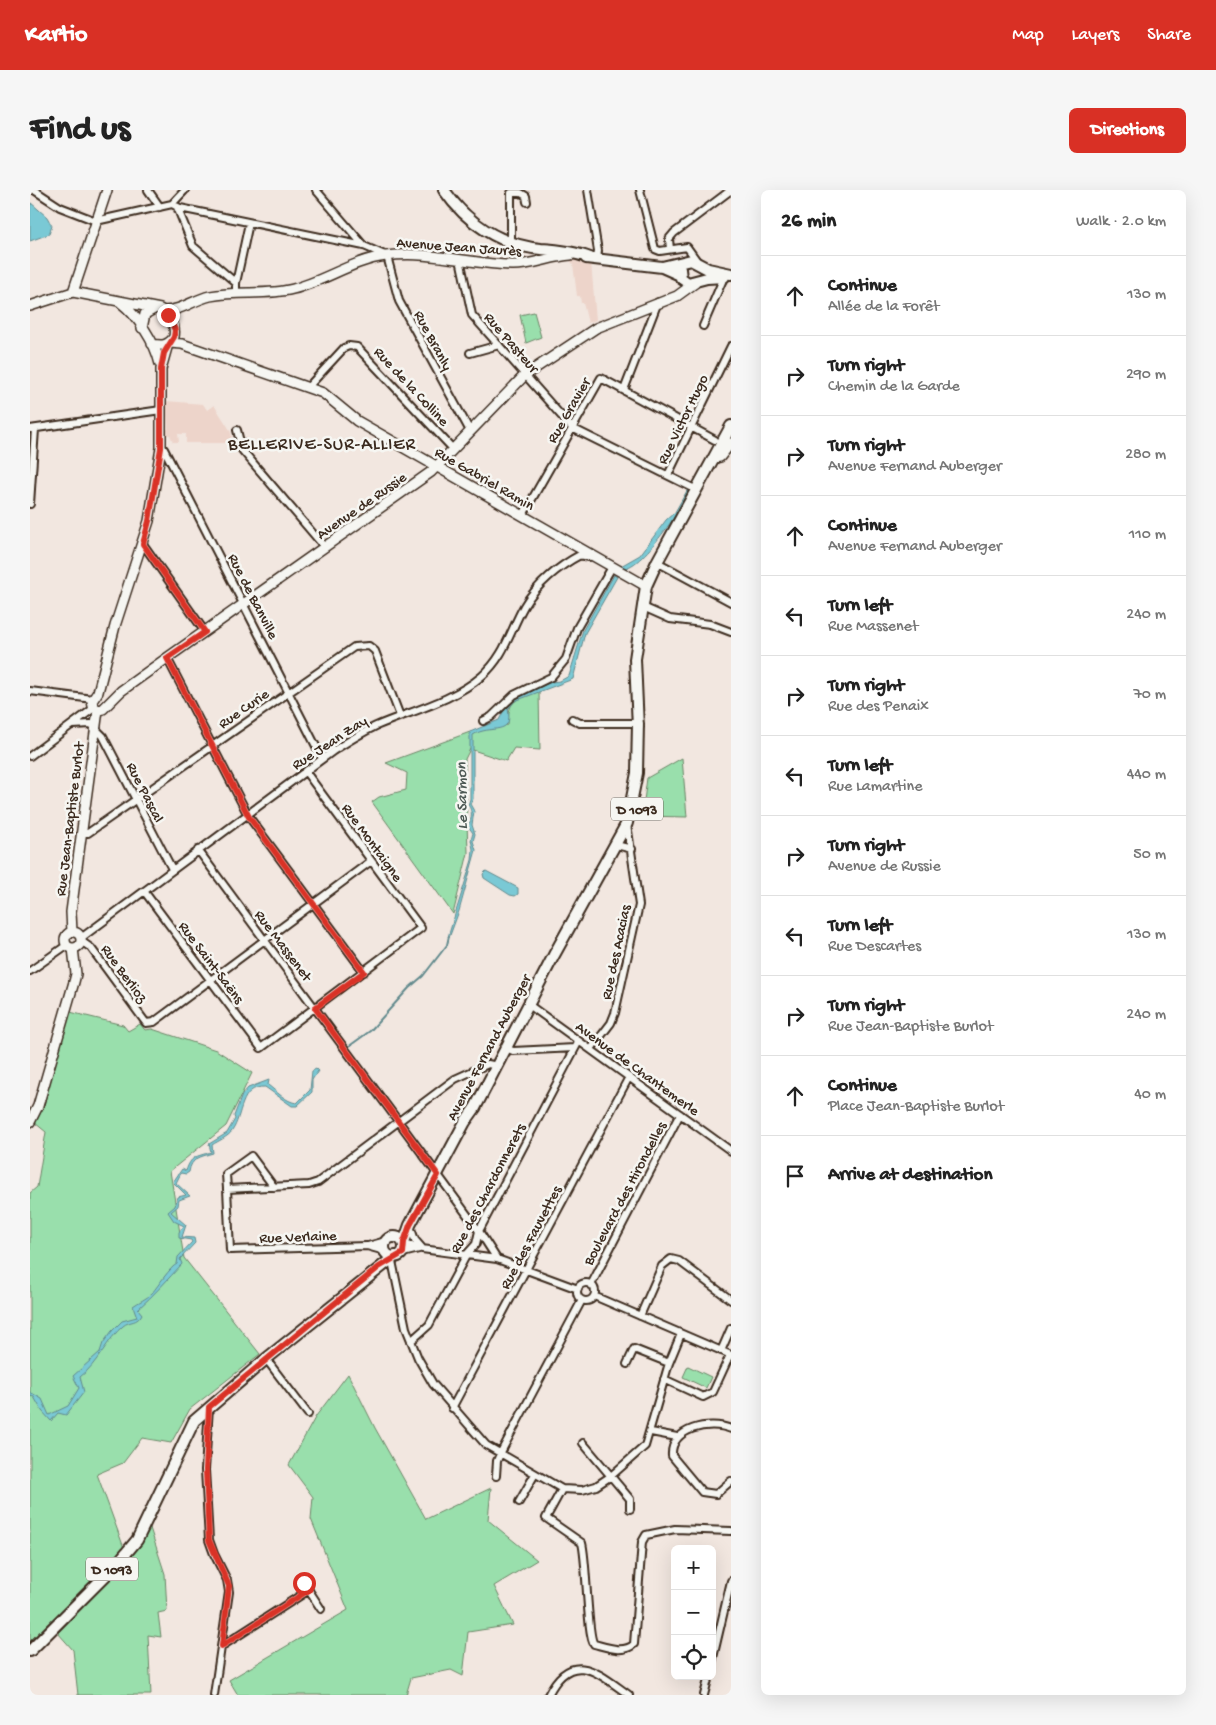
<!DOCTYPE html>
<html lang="en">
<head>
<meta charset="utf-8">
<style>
  :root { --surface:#fff; --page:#f6f6f6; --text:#222; --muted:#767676; --line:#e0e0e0; --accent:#d93025 }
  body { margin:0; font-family:"Gochi Hand",sans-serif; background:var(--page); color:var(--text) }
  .controls { position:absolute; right:15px; bottom:15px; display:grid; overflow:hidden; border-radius:8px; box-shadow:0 5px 20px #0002 }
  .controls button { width:45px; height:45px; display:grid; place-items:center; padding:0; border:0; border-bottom:1px solid var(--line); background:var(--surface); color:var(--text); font:25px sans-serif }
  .stop { position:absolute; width:15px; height:15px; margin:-11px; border:4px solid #d93025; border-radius:50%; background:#fff }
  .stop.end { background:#d93025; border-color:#fff; box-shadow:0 1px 5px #0008 }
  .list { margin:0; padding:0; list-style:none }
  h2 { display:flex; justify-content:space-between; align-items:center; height:65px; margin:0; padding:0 20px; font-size:21px }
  h2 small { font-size:16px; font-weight:400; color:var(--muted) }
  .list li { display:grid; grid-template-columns:32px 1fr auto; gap:15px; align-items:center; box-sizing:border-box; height:80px; padding:0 20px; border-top:1px solid var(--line) }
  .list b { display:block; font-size:19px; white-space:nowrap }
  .list p { margin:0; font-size:16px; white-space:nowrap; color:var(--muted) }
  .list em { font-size:16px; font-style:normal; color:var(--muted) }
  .icon { flex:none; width:28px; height:28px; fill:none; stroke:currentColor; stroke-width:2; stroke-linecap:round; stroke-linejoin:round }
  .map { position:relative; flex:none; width:701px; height:1505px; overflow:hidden; border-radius:8px }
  header { display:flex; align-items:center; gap:30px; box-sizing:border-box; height:70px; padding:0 25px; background:var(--accent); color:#fff }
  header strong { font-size:24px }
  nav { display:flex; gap:28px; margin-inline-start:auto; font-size:18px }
  .intro { display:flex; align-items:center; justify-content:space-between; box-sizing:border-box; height:120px; padding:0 30px }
  h1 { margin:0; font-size:35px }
  .button { padding:12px 22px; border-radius:8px; background:var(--accent); color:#fff; font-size:18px; font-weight:700 }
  main { display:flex; gap:30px; padding:0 30px }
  aside { flex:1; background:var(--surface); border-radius:8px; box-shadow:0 5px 20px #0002 }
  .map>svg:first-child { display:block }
  .built { fill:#edd4ca }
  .green { fill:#99dfac; stroke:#6a8465 }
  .water { fill:#7ac9d5; stroke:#61898c }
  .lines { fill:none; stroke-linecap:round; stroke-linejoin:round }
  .stream { stroke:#61898c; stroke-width:2 }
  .street-casing { stroke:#3b2a1e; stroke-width:10 }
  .secondary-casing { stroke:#3b2a1e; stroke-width:12 }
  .primary-casing { stroke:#3b2a1e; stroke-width:14 }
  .street { stroke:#f6f6f2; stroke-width:6 }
  .secondary { stroke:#f6f6f2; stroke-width:9 }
  .primary { stroke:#f6f6f2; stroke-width:10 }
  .route { stroke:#d93025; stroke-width:6 }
  .labels { text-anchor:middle; stroke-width:5; stroke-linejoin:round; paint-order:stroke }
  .shield { fill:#f6f6f2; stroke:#73675e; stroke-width:1 }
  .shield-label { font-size:14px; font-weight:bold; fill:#3b2a1e }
  .street-label { font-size:15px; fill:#3b2a1e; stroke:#f6f6f2 }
  .water-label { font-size:16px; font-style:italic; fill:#4e5a55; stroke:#f6f6f2 }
  .quarter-label { font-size:18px; letter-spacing:1px; fill:#3b2a1e; stroke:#f6f6f2 }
</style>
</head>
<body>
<header>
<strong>Kartio</strong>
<nav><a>Map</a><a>Layers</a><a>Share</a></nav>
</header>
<div class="intro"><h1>Find us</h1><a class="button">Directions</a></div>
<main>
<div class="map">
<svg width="701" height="1505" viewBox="0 0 701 1505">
  <rect width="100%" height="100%" fill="#f2e7e0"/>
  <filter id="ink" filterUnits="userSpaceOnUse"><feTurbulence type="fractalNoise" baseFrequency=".02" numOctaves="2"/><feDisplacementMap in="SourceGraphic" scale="10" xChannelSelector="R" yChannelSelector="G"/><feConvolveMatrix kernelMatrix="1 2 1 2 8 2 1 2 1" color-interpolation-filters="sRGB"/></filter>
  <g filter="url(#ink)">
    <path class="built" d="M544,70L561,72L566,130L558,133L553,113H551L550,106H547L543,74L540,71Z
      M136,211L173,214L177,220L184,215L200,240L204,253H156V244H148L149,252H143L140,245H136V239H138Z"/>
    <path class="green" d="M504,122L511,147L496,153L490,125Z
      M509,501L510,560L484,558L476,571L440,559L435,569L438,663L423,724L342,612L349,607L376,600L377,583L356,573L440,542L478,535C478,508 486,510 509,501Z
      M652,568L657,627L612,626L617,588Z
      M40,822L93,835L98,841L110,834L115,840L122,839L186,860L222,883L196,936L140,981L154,1068L230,1164L160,1219L141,1253L112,1248L93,1273L67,1284L94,1358L0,1451V1003L7,997L16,942L5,933L13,917Z
      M658,1176L681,1187L676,1198L653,1187Z
      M318,1184L345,1238L396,1329L461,1298L458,1330L507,1370L464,1396L483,1435L438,1442L433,1486L421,1480L381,1488L376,1505H208L199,1490L318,1420L281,1329L283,1307L259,1275L286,1226Z
      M120,1338L135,1384L137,1421L128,1423L131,1447L118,1445L121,1505H48L43,1460L28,1443L98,1371Z"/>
    <path class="water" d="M0,12L17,27L22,36L19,44L0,51Z
      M658,299L661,301C653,315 607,388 589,377L610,365L636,330L645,322Z
      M584,385L587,387L555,443L543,489L485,511L478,519C484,547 460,534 443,545V609L440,614L444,621L442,635L445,644L443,651L446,660L429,721L419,748L418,747L442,670L443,659L441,650L443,643L438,636C442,629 443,621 438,615L440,609V542L469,530L476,516L484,508L521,492L530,491L539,486L553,440Z
      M456,681L488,698V704L485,706L480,705L454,688L453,684Z
      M286,879L288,881L282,890V902L267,916H262L235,897C209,896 213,926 202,941C198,947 188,951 182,955L183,963C170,967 161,968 159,982L156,984L151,983L146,993L160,1006L149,1010L148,1016L141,1022L156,1035L152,1047L164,1048L165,1053L150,1069L152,1074C138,1089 124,1105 108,1119L112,1124C107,1134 100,1130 93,1136C78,1148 67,1175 50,1187L54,1202L36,1225L28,1223L21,1231L12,1221L4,1207L0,1206V1202L12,1209L19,1225L38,1216L49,1198L43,1186L70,1162L73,1153L82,1141L92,1131L107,1127L103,1116C108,1112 117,1109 122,1103C128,1096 140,1077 147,1074L148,1067L162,1052L161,1050L149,1048V1042L154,1036L144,1031L138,1022L145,1016L148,1007L156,1005L143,992L152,979L156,981C161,966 165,967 181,962L179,954L197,943L205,929L204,926L212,905L218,898L239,890L238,895C246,901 256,912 267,913L280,900L282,881Z"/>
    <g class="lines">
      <path class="stream" d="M318,857L340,841L379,798L393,786L417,755L419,746"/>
      <g class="street-casing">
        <path id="street" d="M4,0L30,17L66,31L142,14L155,0
          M118,0L130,17
          M286,0L334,56
          M558,0L568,61L567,69
          M610,0L625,59L630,61L657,57L667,71
          M142,14L150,18L334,56L357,66L369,111L440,241
          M147,17L163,56L206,93
          M481,52V3H491L496,6L497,12
          M640,59L639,49L644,43L701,0
          M430,69L442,125L542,238L667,300
          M206,102V93L219,33
          M673,136L694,87
          M440,163L469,155
          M278,197L314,158L319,156L327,157L423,259
          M594,200L628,112
          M0,239L131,220
          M207,240L212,260L292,354L297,356
          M131,258L134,259L292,568
          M638,285L701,156
          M0,314L5,239
          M493,325L571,188L685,250
          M113,354L175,442
          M627,372L701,412
          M613,417L640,429L680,434L701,442
          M137,468L219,627L334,782
          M0,501L63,509
          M542,529L550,533H608
          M453,531L461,527L484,505L521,487L536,469L547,438L582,377
          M43,535L61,534L73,546L142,679
          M0,566L64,518
          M51,643H58L324,457L339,456L345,461L370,526
          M590,656L602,659
          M168,660L411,989L449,1041L467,1069
          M114,701L231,858L391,738L275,581
          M51,748L303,561C317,552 331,543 346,536C381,521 423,511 452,486C475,466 480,441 494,416C506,395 529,376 550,365L559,367
          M51,751L61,758L116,833L124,832L341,671
          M0,781L37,755
          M499,815L701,961
          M476,858L483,861L545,858
          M561,859L581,833L585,823L609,715L597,634
          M197,999L196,984L221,966L244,997
          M380,1036L385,1050L392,1058
          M374,1054L392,1059L467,1069L548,1099
          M338,1056L356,1051
          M355,1061L337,1056L200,1060L197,999L279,995L288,992L425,889L458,874L467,876
          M373,1063L389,1059
          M361,1066L376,1138L388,1168L403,1194L456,1255L532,1299L552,1300L566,1296L581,1286L615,1256L639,1173L651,1144
          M547 1102a9 9 0 1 1 18 0a9 9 0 1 1-18 0Z
          M561,1095L650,924
          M564,1106L701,1165
          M610,1126L632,1076L641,1069L649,1071L701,1110
          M381,1151L399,1135L437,1064L446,1054L449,1041L549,851
          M691,1161L701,1138
          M236,1169L278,1224
          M597,1174L604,1159L639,1173
          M634,1189L673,1207L683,1202L700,1165
          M179,1217L175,1280L179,1350L184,1364L197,1390L199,1402L184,1505
          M422,1218L599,887
          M701,1239C680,1230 640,1238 642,1266L672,1302L686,1304L701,1291
          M621,1242L647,1247
          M553,1253L600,1309V1319
          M466,1286L467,1271L470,1264L552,1110
          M532,1299L516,1328L552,1353C557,1371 557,1446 564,1454C576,1457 594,1464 604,1454L612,1352L616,1345L645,1339L701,1341
          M489,1312L505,1284
          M274,1393L291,1419
          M192,1456L279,1400
          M682,1472L701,1391
          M518,1505C542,1457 569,1484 599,1505
          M674,1505L679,1486"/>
      </g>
      <g class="secondary-casing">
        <path id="secondary" d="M43,102L77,0
          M90,112C108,126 125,152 130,174
          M0,116L43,102L130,119C141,125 146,135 144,147C138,156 132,156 122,154
          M133,121C151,121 163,110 180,106C208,100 236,106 263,99C295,91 323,70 356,66C398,60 440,74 481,75C502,76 521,66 541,65
          M112,138L115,124L124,119
          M140,153L152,154L293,203L327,231L616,396
          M684,268L690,267L701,253
          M68,520L73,519L91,501L137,468L401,282L495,185L566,138L647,106L665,93
          M68,520L63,516L62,511L68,502L85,436L119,331L131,258V179L138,154
          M35 750a8 8 0 1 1 16 0a8 8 0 1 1-16 0Z
          M42,742L41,722L68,520
          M0,932L8,916L44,792L46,784L43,758"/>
      </g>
      <g class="primary-casing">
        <path id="primary" d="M414,0C437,33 470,55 511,59C528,60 545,62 560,68
          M556,68L632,77L650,85
          M632,77L661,70L678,79L701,84
          M650,79L651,88L658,93L677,88L694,87
          M608,538L605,469L616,396L627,372L701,236
          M354 1057a10 10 0 1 1 20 0a10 10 0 1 1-20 0Z
          M374,1052L380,1035L435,932L445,918L524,765L597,633L607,583L608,533
          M0,1461L86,1375L107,1350L164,1231L236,1169L365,1066"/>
      </g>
      <use href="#street" class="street"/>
      <use href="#secondary" class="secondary"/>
      <use href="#primary" class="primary"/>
    </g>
  </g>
  <g class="lines" filter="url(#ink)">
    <path class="route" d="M138,125L145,140L144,147L134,163L131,179V258L119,331L113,354L175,442L137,468L219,627L334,782L285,818L408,985L380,1035L374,1052L373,1063L349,1077L179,1217L176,1280L179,1350L199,1396L192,1456L279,1400L274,1393"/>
  </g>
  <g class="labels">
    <g class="shield">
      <rect x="581" y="607.5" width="52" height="23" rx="4"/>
      <rect x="56" y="1367.5" width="52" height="23" rx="4"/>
    </g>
    <g class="shield-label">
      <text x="607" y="624">D 1093</text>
      <text x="82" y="1384">D 1093</text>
    </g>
    <g class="street-label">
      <text transform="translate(429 56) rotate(4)" y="5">Avenue Jean Jaurès</text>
      <text transform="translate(404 150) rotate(62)" y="5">Rue Branly</text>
      <text transform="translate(482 152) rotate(49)" y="5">Rue Pasteur</text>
      <text transform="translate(382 196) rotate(47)" y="5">Rue de la Colline</text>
      <text transform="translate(538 220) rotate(-60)" y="5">Rue Gravier</text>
      <text transform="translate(652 229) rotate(-64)" y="5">Rue Victor Hugo</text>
      <text transform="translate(455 288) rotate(30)" y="5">Rue Gabriel Ramin</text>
      <text transform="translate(331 315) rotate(-35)" y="5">Avenue de Russie</text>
      <text transform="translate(224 406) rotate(63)" y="5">Rue de Banville</text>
      <text transform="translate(213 518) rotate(-35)" y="5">Rue Curie</text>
      <text transform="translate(299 552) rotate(-33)" y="5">Rue Jean Zay</text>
      <text transform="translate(116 602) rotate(63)" y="5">Rue Pascal</text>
      <text transform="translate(39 629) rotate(-83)" y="5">Rue Jean-Baptiste Burlot</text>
      <text transform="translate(343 652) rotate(54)" y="5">Rue Montaigne</text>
      <text transform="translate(254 755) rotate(53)" y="5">Rue Massenet</text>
      <text transform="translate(585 762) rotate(-78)" y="5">Rue des Acacias</text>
      <text transform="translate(182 772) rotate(53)" y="5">Rue Saint-Saëns</text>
      <text transform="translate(95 783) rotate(54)" y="5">Rue Berlioz</text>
      <text transform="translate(458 857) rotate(-62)" y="5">Avenue Fernand Auberger</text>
      <text transform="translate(608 878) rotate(36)" y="5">Avenue de Chantemerle</text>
      <text transform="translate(457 998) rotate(-62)" y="5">Rue des Chardonnerets</text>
      <text transform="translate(594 1003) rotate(-62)" y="5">Boulevard des Hirondelles</text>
      <text transform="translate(268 1046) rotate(-2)" y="5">Rue Verlaine</text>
      <text transform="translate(500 1047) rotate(-62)" y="5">Rue des Fauvettes</text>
    </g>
    <g class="water-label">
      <text transform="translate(430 606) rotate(-91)" y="6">Le Sarmon</text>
    </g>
    <g class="quarter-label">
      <text x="292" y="259">BELLERIVE-SUR-ALLIER</text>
    </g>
  </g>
</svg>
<div class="controls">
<button>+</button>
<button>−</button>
<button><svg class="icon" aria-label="locate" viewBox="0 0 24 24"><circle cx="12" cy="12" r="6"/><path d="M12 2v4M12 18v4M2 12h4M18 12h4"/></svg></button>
</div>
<div class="stop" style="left:274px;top:1393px"></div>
<div class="stop end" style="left:138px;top:125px"></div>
</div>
<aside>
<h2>26 min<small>Walk · 2.0 km</small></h2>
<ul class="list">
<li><svg class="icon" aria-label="ahead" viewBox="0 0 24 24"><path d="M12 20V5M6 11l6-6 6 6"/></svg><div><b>Continue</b><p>Allée de la Forêt</p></div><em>130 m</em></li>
<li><svg class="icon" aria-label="right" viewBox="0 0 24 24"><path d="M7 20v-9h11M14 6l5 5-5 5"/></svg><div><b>Turn right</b><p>Chemin de la Garde</p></div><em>290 m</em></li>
<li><svg class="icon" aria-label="right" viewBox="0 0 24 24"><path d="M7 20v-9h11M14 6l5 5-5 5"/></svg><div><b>Turn right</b><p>Avenue Fernand Auberger</p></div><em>280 m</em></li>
<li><svg class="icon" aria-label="ahead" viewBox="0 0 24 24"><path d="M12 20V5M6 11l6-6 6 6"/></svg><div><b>Continue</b><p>Avenue Fernand Auberger</p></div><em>110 m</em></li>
<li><svg class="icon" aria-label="left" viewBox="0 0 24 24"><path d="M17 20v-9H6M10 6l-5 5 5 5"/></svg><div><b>Turn left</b><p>Rue Massenet</p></div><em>240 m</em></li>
<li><svg class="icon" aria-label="right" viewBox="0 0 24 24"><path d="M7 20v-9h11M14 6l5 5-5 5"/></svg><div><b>Turn right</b><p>Rue des Penaix</p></div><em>70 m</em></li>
<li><svg class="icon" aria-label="left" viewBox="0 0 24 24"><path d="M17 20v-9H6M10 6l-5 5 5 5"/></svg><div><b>Turn left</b><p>Rue Lamartine</p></div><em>440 m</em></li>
<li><svg class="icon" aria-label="right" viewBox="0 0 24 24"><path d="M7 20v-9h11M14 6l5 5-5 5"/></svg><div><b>Turn right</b><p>Avenue de Russie</p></div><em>50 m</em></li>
<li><svg class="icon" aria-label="left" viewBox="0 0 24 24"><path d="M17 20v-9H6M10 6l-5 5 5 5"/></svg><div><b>Turn left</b><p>Rue Descartes</p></div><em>130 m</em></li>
<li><svg class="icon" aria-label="right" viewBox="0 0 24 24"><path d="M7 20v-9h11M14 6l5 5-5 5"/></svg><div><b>Turn right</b><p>Rue Jean-Baptiste Burlot</p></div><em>240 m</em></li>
<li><svg class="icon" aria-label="ahead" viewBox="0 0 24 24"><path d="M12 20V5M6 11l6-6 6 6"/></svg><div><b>Continue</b><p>Place Jean-Baptiste Burlot</p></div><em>40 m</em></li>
<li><svg class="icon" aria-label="arrive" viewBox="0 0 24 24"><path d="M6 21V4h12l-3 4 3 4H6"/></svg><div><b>Arrive at destination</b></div></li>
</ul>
</aside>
</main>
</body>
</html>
